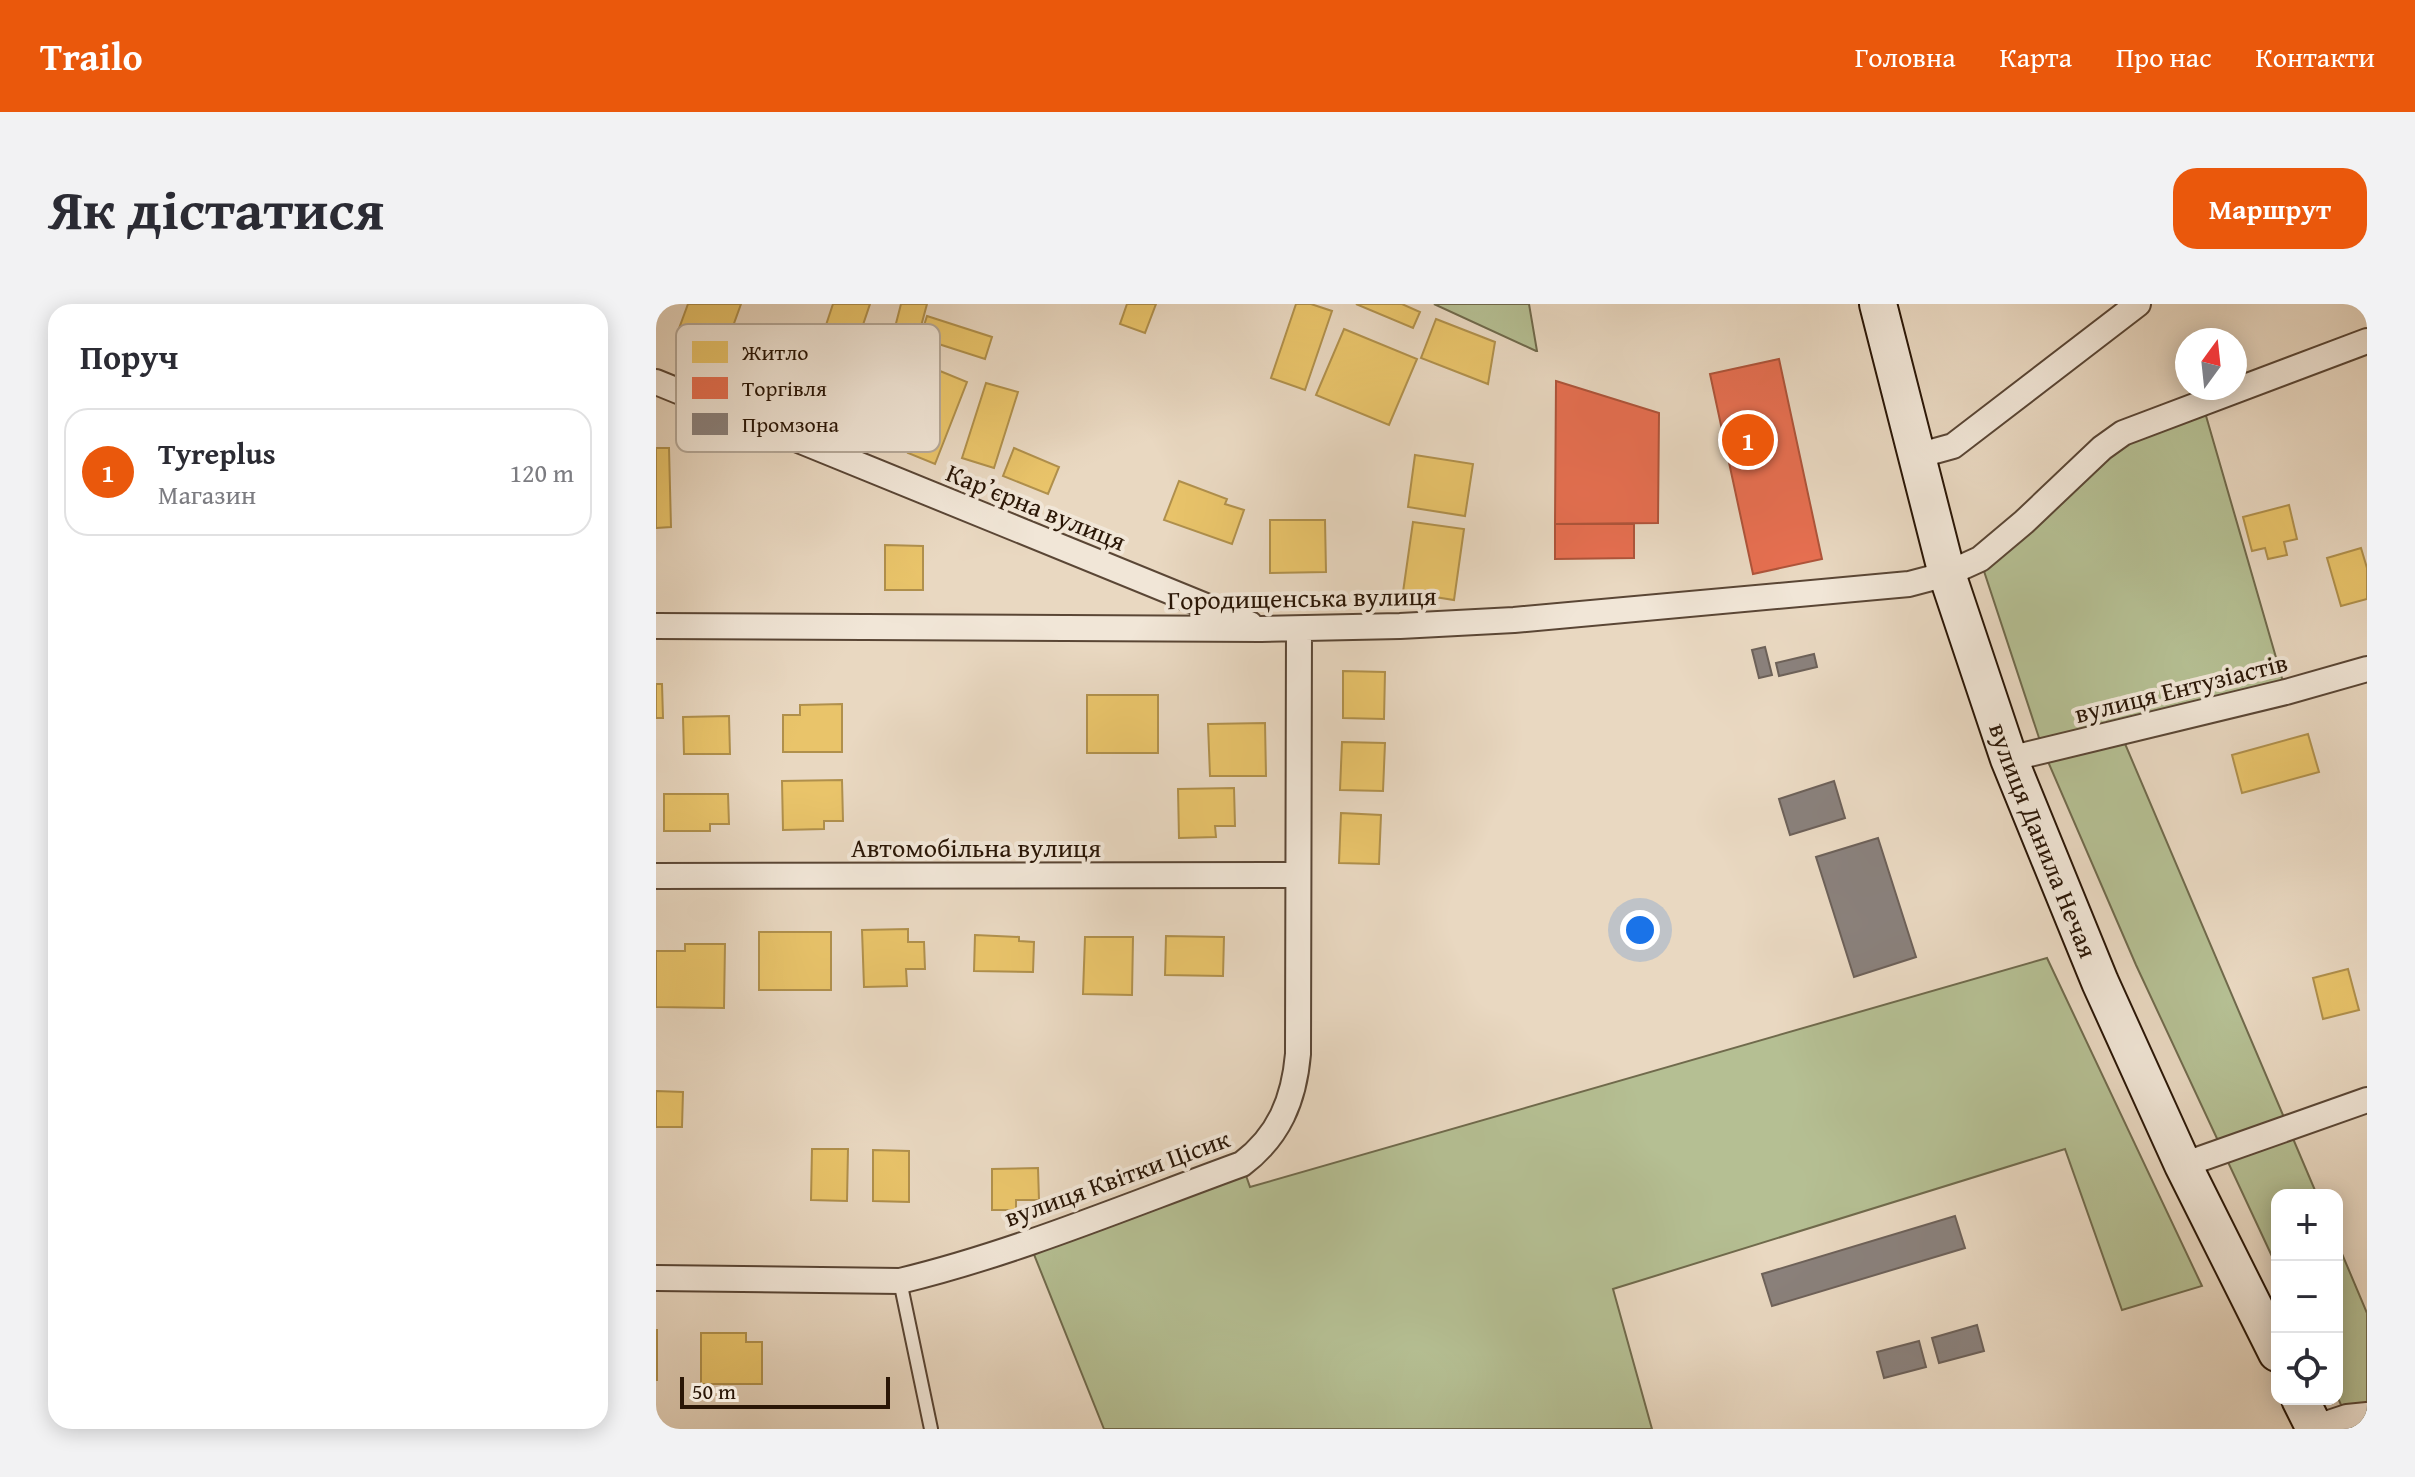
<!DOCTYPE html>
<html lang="uk">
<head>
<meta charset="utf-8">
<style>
  :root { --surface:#fff; --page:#f2f2f3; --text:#2b2b33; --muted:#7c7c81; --line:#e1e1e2; --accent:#ea580c }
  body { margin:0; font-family:"Gentium Book Plus",serif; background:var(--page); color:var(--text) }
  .controls { position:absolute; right:24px; bottom:24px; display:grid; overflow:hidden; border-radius:16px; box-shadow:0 4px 20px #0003 }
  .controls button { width:72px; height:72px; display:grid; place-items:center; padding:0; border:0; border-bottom:2px solid var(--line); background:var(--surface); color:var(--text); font:40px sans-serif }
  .compass { position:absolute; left:1519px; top:24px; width:72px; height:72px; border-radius:50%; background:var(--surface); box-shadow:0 4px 20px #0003; rotate:15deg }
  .scale { position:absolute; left:24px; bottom:20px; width:210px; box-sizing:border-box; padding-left:8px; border:4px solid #2a1606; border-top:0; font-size:22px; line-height:28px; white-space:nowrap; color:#2a1606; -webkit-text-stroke:6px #f1e6d7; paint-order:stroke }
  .you { position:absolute; left:984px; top:626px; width:28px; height:28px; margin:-20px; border:6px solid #fff; border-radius:50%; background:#1a73e8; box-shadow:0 0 0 12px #1a73e833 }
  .badge { display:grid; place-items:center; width:52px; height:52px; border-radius:50%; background:var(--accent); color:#fff; font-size:26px; font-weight:700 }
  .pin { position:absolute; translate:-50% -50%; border:4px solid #fff; box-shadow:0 2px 8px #0006 }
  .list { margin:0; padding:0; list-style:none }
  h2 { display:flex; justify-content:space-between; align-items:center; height:104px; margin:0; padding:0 32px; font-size:34px }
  h2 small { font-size:26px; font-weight:400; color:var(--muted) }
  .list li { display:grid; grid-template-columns:52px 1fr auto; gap:24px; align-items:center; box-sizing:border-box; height:128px; margin:0 16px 16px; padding:0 16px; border:2px solid var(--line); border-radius:24px }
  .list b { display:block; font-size:30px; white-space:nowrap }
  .list p { margin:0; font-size:26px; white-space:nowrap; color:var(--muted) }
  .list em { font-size:26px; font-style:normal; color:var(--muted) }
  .icon { flex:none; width:44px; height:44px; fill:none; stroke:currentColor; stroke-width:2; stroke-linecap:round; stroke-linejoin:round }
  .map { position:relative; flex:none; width:1711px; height:1125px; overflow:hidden; border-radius:24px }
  header { display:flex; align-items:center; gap:48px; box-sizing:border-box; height:112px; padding:0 40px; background:var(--accent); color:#fff }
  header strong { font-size:38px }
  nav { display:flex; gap:44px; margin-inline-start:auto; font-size:28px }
  .intro { display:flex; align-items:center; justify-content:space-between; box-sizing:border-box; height:192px; padding:0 48px }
  h1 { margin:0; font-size:56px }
  .button { padding:20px 36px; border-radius:24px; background:var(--accent); color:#fff; font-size:28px; font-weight:700 }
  main { display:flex; gap:48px; padding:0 48px }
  aside { flex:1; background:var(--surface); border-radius:24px; box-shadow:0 4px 20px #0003 }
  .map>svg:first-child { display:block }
  .green { fill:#b5bf93; stroke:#706a4c; stroke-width:2 }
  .homes { fill:#e9c46a; stroke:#b0904c; stroke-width:2 }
  .shops { fill:#e76f51; stroke:#ae543a; stroke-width:2 }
  .industry { fill:#8a817c; stroke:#6d6159; stroke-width:2 }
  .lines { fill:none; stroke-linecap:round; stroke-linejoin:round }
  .service-casing { stroke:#5a4635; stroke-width:16 }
  .minor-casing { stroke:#5a4635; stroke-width:28 }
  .secondary-casing { stroke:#2a1606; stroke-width:40 }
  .service { stroke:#f1e6d7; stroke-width:12 }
  .minor { stroke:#f1e6d7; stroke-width:24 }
  .secondary { stroke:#f1e6d7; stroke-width:36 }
  .labels { text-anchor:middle; stroke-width:8; stroke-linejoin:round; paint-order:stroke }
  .street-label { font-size:26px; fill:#2a1606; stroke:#f1e6d7 }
  .key { fill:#f1e6d7; stroke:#b5a898; stroke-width:2 }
  .key-label { font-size:22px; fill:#2a1606 }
</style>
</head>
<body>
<header>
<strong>Trailo</strong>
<nav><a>Головна</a><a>Карта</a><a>Про нас</a><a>Контакти</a></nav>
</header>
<div class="intro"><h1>Як дістатися</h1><a class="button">Маршрут</a></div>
<main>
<aside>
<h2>Поруч<small></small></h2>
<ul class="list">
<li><span class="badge">1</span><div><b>Tyreplus</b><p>Магазин</p></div><em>120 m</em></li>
</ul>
</aside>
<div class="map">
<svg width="1711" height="1125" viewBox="0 0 1711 1125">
  <rect width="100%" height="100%" fill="#e9d8c1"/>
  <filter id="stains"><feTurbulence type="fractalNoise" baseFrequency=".0025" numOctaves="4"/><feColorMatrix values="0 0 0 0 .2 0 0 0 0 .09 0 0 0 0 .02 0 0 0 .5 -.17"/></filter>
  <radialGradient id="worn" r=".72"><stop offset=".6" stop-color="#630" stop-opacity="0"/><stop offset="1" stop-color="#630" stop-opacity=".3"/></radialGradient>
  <path class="green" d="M778,0H873L881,47H880Z
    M1546,98L1630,388L1464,428L1661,891H1621V963L1480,661L1387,446L1324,255L1446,144Z
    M1391,654L1546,982L1466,1006L1409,845L957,985L996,1125H448L373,938L586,860L594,883Z
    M1681,938L1711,1009V1125H1696L1681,1092Z"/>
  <path class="homes" d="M32,0H85L72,36L45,27L42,37L21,30Z
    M177,0H214L183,92L150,81Z
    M245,0H271L261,37L237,31Z
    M471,0H500L489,29L464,20Z
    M640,0H655L676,7L649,86L615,74Z
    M700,0H746L764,8L757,24Z
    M271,12L336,33L329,55L264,34Z
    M780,15L839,38L832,80L765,54Z
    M688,25L761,55L733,121L660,91Z
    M284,67L311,78L279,160L252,149Z
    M330,79L362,88L338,164L306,154Z
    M0,144H13L15,223L0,224Z
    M358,144L403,163L392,190L347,172Z
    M759,151L817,160L809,212L752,203Z
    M523,177L571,195L569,200L588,206L576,240L508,216Z
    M1633,201L1641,235L1628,238L1631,251L1612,255L1609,244L1596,247L1587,213Z
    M614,216H669L670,268L614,269Z
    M757,218L808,225L798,296L747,288Z
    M229,241L267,242V286H229Z
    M1705,244L1711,264V295L1685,302L1671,254Z
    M687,367L729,368L728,415L687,414Z
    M0,380H6L7,414H0Z
    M431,391H502V449H431Z
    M186,400V448H127V411H144V401Z
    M73,412L74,450H28L27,413Z
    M609,419L610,472H554L552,420Z
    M1652,430L1663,468L1586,489L1576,451Z
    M686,438L729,439L727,487L684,486Z
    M186,476L187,517H168V525L127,526L126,477Z
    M578,484L579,522H559L560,533L523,534L522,485Z
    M8,490H72L73,520H54V527H8Z
    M685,509L725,511L723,560L683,559Z
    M252,625V638H268L269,665H250L251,682L208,683L206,626Z
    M103,628H175V686H103Z
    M319,631L363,633V637L378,638L377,668L318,667Z
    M510,632L568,633L567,672L509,671Z
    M429,633H477L476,691L427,690Z
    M29,640H69L68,704L0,703V647H29Z
    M1692,665L1703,706L1667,715L1657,674Z
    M0,787L27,788L26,823H0Z
    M156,845H192L191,897L155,896Z
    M217,846L253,847V898L217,897Z
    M382,864L383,896H360V906H336V865Z
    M0,1026H1V1076H0Z
    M45,1029H90V1038H106V1080H45Z"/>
  <path class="shops" d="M1123,55L1166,255L1097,270L1054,70Z
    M900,77L1003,109L1002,219L899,220Z
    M899,220H978V254L899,255Z"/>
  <path class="industry" d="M1109,343L1116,371L1103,374L1096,346Z
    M1158,350L1161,363L1123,372L1120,359Z
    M1178,477L1189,514L1134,531L1123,495Z
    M1222,534L1260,653L1198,673L1160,553Z
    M1299,912L1309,944L1116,1002L1106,970Z
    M1321,1021L1328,1047L1283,1059L1276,1034Z
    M1263,1037L1270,1063L1228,1074L1221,1048Z"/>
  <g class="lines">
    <g class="service-casing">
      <path id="service" d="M244,977L275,1125"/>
    </g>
    <g class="minor-casing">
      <path id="minor" d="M0,78L594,320
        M1261,152L1297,142L1482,0
        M0,322L605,325L744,322L858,316L1253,280L1291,270L1324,255L1368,218L1446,144L1467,129L1711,37
        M1353,455L1630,388L1711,365
        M0,572L641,571
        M1527,861L1711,796
        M0,974L244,977C360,949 473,901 586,860C623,832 638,796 642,750L643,325
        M1658,1124L1691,1113L1711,1111"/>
    </g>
    <g class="secondary-casing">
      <g id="secondary">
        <path id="s1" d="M1222,0L1291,270L1353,455L1444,678L1527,861L1621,1049"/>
        <path d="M1644,1095L1659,1125"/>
      </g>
    </g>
    <use href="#service" class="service"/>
    <use href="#minor" class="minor"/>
    <use href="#secondary" class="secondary"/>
  </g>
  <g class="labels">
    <g class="street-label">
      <text transform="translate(380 203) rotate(22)" y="9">Карʼєрна вулиця</text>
      <text transform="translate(646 294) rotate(-1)" y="9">Городищенська вулиця</text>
      <text transform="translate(1525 384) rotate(-14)" y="9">вулиця Ентузіастів</text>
      <text dy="9" stroke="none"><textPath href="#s1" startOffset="562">вулиця Данила Нечая</textPath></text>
      <text x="320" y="553">Автомобільна вулиця</text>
      <text transform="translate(461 874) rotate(-20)" y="9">вулиця Квітки Цісик</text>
    </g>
  </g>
  <rect x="20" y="20" width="264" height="128" rx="12" class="key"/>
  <rect x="36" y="37" width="36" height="22" fill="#e9c46a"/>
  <rect x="36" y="73" width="36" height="22" fill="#e76f51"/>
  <rect x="36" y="109" width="36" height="22" fill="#8a817c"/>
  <g class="key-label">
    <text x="86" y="56">Житло</text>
    <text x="86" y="92">Торгівля</text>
    <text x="86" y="128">Промзона</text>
  </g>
  <rect width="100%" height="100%" filter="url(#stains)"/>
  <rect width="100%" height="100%" fill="url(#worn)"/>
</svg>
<div class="controls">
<button>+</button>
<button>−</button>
<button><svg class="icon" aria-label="locate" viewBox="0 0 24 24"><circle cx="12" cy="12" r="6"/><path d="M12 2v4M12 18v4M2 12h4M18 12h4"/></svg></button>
</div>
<svg class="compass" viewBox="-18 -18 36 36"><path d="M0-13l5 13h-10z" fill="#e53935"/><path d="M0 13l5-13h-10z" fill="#7c7c81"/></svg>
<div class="scale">50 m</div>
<div class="you"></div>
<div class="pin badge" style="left:1092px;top:136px">1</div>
</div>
</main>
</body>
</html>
